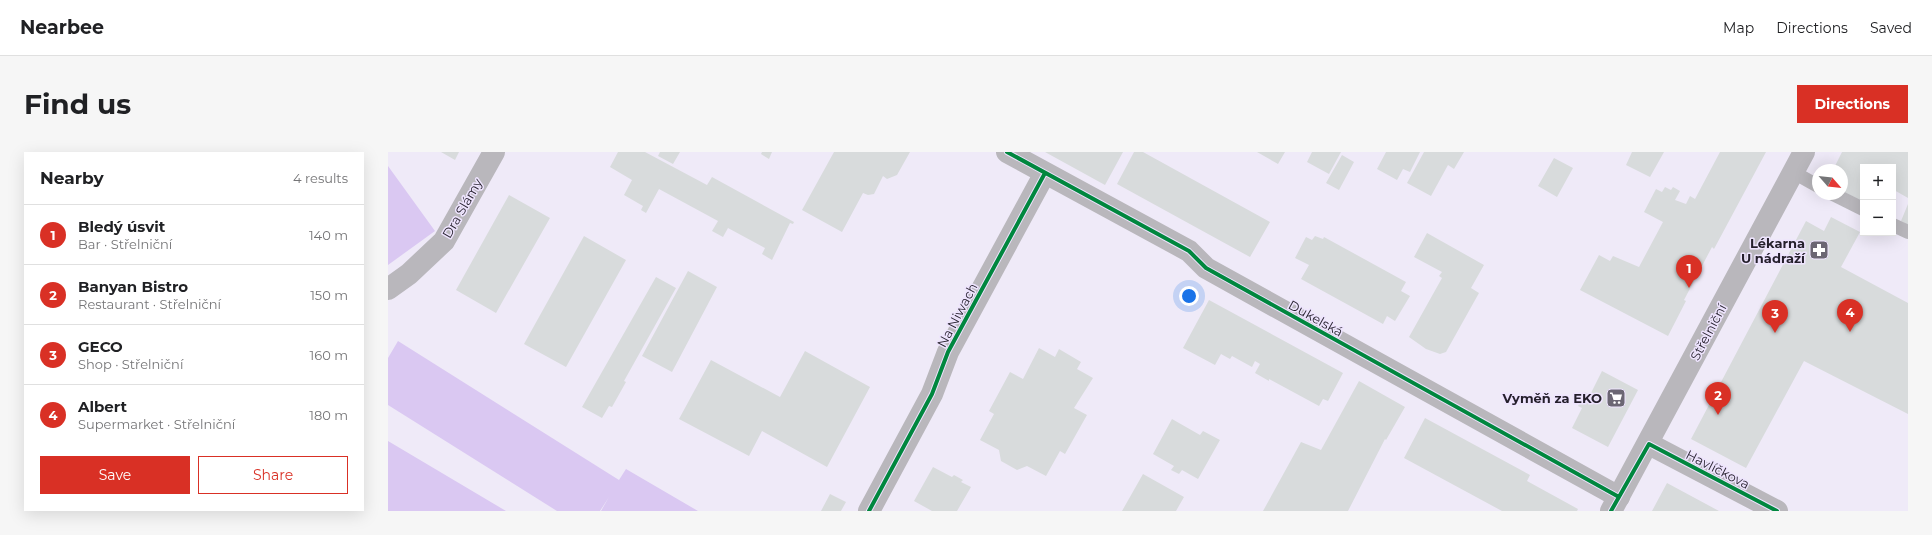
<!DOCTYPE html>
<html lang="en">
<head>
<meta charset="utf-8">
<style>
  :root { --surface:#fff; --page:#f6f6f6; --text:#202124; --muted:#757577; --line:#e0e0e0; --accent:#d93025 }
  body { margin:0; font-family:Montserrat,sans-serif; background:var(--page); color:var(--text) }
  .controls { position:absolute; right:12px; top:12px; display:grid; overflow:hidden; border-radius:0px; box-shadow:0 4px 16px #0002 }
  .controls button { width:36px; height:36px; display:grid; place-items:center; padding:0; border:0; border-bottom:1px solid var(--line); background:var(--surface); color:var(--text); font:20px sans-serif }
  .compass { position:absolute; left:1424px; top:12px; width:36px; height:36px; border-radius:50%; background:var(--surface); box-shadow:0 4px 16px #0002; rotate:118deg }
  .you { position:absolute; left:801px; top:144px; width:14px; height:14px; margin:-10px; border:3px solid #fff; border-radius:50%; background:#1a73e8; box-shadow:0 0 0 6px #1a73e833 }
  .badge { display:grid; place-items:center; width:26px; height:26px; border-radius:50%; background:var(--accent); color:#fff; font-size:13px; font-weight:700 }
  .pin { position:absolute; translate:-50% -33px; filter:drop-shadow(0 1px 2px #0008) }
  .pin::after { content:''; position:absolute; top:21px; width:14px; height:12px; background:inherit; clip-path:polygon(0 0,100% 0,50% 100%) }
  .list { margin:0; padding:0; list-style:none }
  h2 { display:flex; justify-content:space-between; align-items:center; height:52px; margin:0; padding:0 16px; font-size:17px }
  h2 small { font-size:13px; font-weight:400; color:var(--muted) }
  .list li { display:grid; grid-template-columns:26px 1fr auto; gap:12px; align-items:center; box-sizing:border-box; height:60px; padding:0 16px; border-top:1px solid var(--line) }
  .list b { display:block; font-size:15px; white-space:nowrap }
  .list p { margin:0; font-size:13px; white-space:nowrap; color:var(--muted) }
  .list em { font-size:13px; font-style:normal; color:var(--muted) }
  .actions { display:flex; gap:8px; padding:12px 16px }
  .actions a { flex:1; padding:9px 0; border:1px solid var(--accent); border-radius:0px; text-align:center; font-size:14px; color:var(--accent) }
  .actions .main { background:var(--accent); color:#fff }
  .map { position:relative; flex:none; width:1520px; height:359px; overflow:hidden; border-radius:0px }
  header { display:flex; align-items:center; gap:24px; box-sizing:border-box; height:56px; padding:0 20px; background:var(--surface); border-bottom:1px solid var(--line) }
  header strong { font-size:19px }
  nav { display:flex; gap:22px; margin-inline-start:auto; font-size:14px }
  .intro { display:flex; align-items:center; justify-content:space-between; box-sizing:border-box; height:96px; padding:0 24px }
  h1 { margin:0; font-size:28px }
  .button { padding:10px 18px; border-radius:0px; background:var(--accent); color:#fff; font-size:14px; font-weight:700 }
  main { display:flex; gap:24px; padding:0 24px }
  aside { flex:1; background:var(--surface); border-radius:0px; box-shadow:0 4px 16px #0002 }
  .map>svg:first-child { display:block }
  .pitch { fill:#dac8f2 }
  .building { fill:#d8dbdc }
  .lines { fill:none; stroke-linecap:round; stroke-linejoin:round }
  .service { stroke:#b9b7bc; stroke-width:14 }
  .minor { stroke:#b9b7bc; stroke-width:22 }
  .tertiary { stroke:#b9b7bc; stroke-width:22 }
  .cycleway-casing { stroke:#eee4fe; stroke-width:6 }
  .cycleway { stroke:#00873e; stroke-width:4 }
  .labels { text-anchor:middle; stroke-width:3; stroke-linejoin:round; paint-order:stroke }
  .street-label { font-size:13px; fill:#241f2b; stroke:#eee4fe }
  .poi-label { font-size:13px; font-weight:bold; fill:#241f2b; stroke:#eee4fe; text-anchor:end }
</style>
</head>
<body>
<header>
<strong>Nearbee</strong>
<nav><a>Map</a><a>Directions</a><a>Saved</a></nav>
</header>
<div class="intro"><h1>Find us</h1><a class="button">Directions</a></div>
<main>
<aside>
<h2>Nearby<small>4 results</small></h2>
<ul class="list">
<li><span class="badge">1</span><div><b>Bledý úsvit</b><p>Bar · Střelniční</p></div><em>140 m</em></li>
<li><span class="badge">2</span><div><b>Banyan Bistro</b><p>Restaurant · Střelniční</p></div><em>150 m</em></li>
<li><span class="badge">3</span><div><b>GECO</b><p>Shop · Střelniční</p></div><em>160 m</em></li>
<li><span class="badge">4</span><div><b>Albert</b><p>Supermarket · Střelniční</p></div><em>180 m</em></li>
</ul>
<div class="actions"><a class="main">Save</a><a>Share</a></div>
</aside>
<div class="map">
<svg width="1520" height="359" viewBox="0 0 1520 359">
  <rect width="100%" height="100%" fill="#efeaf8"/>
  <path class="pitch" d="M0,14L47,79L0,113Z
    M10,189L231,328L238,317L310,359H213L221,345L212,359H169L0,253V206Z
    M0,289L118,359H0Z"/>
  <path class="building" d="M53,0H71L67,8Z
    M230,0H257L319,33L324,25L406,70L405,72L402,71L384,108L374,102L377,96L340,76L335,85L324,79L330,69L271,37L258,61L253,58L255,54L236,43L244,28L222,15Z
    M272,0H292L285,12L270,4Z
    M374,0H384L381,7L373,2Z
    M446,0H522L509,23L499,27L495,24L486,42L480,43L475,41L454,80L414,58Z
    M657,0H735L717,33Z
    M746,0H755L882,70L862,105L729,32Z
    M869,0H897L890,12Z
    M924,0H953L941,22L919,10Z
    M998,0H1032L1022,20L1015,17L1009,28L989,17Z
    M1036,0H1076L1066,17L1060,13L1043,44L1019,31Z
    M1244,0H1276L1262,25L1238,13Z
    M1332,0H1378L1326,97L1324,95L1296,148L1298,149L1280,184L1192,138L1211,103L1222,109L1225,104L1251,115L1275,70L1256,60L1268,37L1274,40L1277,35L1283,38L1285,35L1292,39L1287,48L1298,52L1302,44L1307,47Z
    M1454,0H1520V46L1506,38L1505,41V15H1475V50L1454,39V18H1445Z
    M954,3L966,10L951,38L938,31Z
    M1166,6L1185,16L1169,45L1150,34Z
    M121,43L162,66L108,161L68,138Z
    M1520,52V73L1513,69Z
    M1443,65L1472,80L1453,115L1520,151V262L1416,209L1358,316L1303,287L1418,69L1436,79Z
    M1039,81L1096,113L1083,136L1091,141L1058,200L1052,202L1038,197L1021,185L1054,126L1051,124L1054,120L1026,105Z
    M196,84L238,108L178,215L136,192Z
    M927,84L935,87L936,85L1018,130L1013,139L1022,144L1007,169L999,164L995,172L913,127L921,113L907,106L918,85L924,88Z
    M300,119L329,135L284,220L254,204Z
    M268,125L288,136L236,229L238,230L224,255L221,254L214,266L194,255Z
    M821,148L955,221L940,249L935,247L931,254L881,227V229L867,221L872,212L867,209L864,215L844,204L842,207L833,202L827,213L795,196Z
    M651,196L667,205L671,197L693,210L689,217L705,226L686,256L699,263L677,302L672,299L658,324L639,314L629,318L613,309L611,298L592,288L606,262L601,259L622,220L635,227Z
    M417,199L482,235L439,315L374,279L361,304L291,267L323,208L392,245Z
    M1214,219L1250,238L1220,295L1184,276L1194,256L1190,254L1197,240L1202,243Z
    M971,229L1017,255L998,288L997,287L960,359H875L913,290L933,298Z
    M1037,266L1142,323L1139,329L1190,357L1189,359H1114L1016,306Z
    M784,267L812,283L815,279L832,288L810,327L794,318L791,322L783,318L786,314L765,302Z
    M545,315L564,325L566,323L575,328L573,330L583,335L569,359H544L526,349Z
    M755,322L796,345L788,359H734Z
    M1279,331L1331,359H1264Z
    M442,342L458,350L453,359H433Z"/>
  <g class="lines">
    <path class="service" d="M1405,20L1430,34
      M1445,42L1475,57
      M1505,73L1520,80"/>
    <path class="minor" d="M619,0L801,99L818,116L1231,345
      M0,137L21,122L56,89L106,0
      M1261,292L1389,359
      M481,359L544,242L560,200L657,21"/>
    <path class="tertiary" d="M1223,359L1416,0"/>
    <g class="cycleway-casing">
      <path id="cycleway" d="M619,0L801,99L818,116L1231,345
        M481,359L544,242L560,200L657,21
        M1223,359L1261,292L1389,359"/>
    </g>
    <use href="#cycleway" class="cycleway"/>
  </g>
  <defs>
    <g id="pharmacy-square" transform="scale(1)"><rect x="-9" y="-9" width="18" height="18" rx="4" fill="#6b6673" stroke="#eee4fe"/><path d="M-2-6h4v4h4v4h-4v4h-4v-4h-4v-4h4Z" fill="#fff"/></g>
    <g id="supermarket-square" transform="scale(1)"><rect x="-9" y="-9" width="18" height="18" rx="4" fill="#6b6673" stroke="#eee4fe"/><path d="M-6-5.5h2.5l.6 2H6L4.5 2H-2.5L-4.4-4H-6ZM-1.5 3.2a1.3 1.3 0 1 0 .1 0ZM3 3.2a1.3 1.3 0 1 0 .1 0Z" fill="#fff"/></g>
  </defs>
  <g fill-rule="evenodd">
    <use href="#pharmacy-square" x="1431" y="98"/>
    <use href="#supermarket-square" x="1228" y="246"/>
  </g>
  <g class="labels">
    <g class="street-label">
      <text transform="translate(74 56) rotate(-60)" y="5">Dra Slámy</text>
      <text transform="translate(569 163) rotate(-62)" y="5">Na Niwach</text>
      <text transform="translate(928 166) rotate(29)" y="5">Dukelská</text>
      <text transform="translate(1320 180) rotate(-62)" y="5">Střelniční</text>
      <text transform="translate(1330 317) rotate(27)" y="5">Havlíčkova</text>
    </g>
    <g class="poi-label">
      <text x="1417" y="96">Lékarna<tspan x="1417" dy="15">U nádraží</tspan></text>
      <text x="1214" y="251">Vyměň za EKO</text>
    </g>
  </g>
</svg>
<div class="controls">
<button>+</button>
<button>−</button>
</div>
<svg class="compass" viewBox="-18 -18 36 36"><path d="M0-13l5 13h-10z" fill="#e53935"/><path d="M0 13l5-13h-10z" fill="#757577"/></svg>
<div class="you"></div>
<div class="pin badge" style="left:1301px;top:136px">1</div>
<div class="pin badge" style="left:1330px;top:263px">2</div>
<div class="pin badge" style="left:1387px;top:181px">3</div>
<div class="pin badge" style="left:1462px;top:180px">4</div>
</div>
</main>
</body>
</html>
